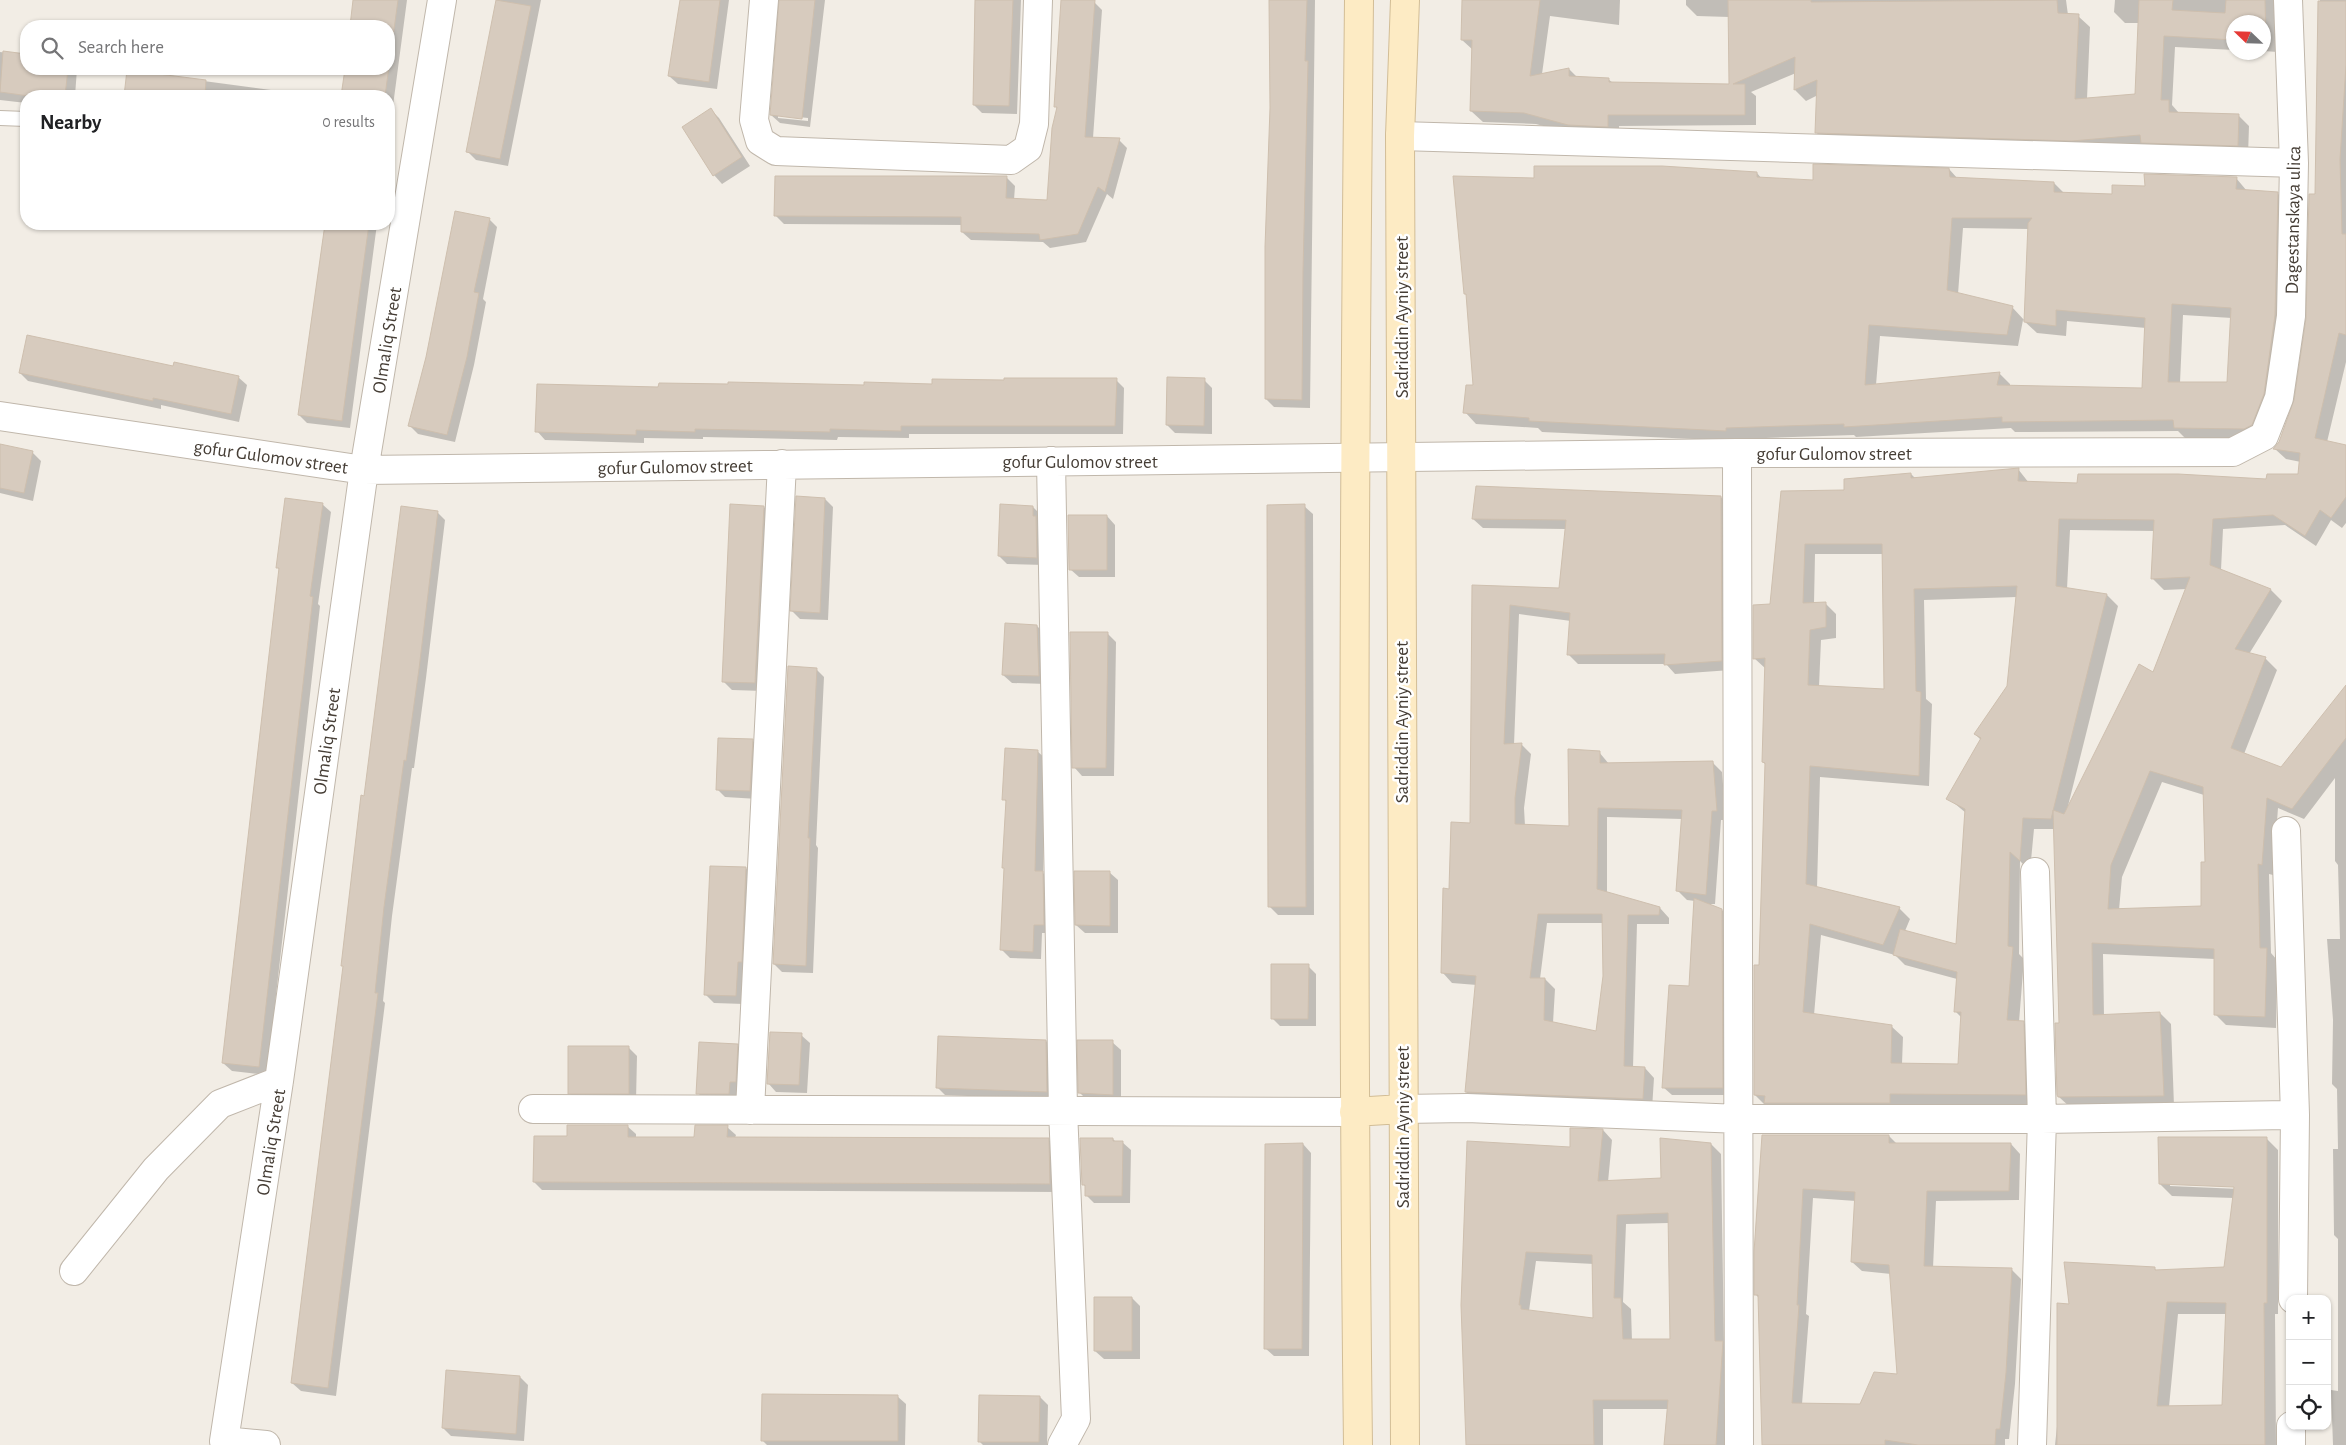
<!DOCTYPE html>
<html lang="en">
<head>
<meta charset="utf-8">
<style>
  :root { --surface:#fff; --page:#f2f2f2; --text:#202124; --muted:#757577; --line:#e0e0e0 }
  body { margin:0; font-family:"Alegreya Sans",sans-serif; background:var(--page); color:var(--text) }
  .controls { position:absolute; right:15px; bottom:15px; display:grid; overflow:hidden; border-radius:10px; box-shadow:0 1px 4px #0004 }
  .controls button { width:45px; height:45px; display:grid; place-items:center; padding:0; border:0; border-bottom:1px solid var(--line); background:var(--surface); color:var(--text); font:25px sans-serif }
  .compass { position:absolute; left:2226px; top:15px; width:45px; height:45px; border-radius:50%; background:var(--surface); box-shadow:0 1px 4px #0004; rotate:293deg }
  .list { margin:0; padding:0; list-style:none }
  h2 { display:flex; justify-content:space-between; align-items:center; height:65px; margin:0; padding:0 20px; font-size:21px }
  h2 small { font-size:16px; font-weight:400; color:var(--muted) }
  .icon { flex:none; width:28px; height:28px; fill:none; stroke:currentColor; stroke-width:2; stroke-linecap:round; stroke-linejoin:round }
  .map { position:relative; flex:none; width:2346px; height:1445px; overflow:hidden }
  .search { position:absolute; background:var(--surface); box-shadow:0 1px 4px #0004; left:20px; top:20px; width:375px; height:55px; display:flex; align-items:center; gap:12px; box-sizing:border-box; padding:0 18px; border-radius:20px; color:var(--muted); font-size:19px }
  .panel { position:absolute; background:var(--surface); box-shadow:0 1px 4px #0004; left:20px; top:90px; width:375px; height:140px; border-radius:20px }
  .map>svg:first-child { display:block }
  .shadow { fill:#0003; fill-rule:evenodd }
  .building { fill:#d7cbbe; stroke:#cebfae; fill-rule:evenodd }
  .lines { fill:none; stroke-linecap:round; stroke-linejoin:round }
  .service-casing { stroke:#c0b7ab; stroke-width:16 }
  .minor-casing { stroke:#c0b7ab; stroke-width:30 }
  .secondary-casing { stroke:#d2bd96; stroke-width:30 }
  .service { stroke:#fff; stroke-width:14 }
  .minor { stroke:#fff; stroke-width:28 }
  .secondary { stroke:#fdebc4; stroke-width:28 }
  .labels { text-anchor:middle; stroke-width:5; stroke-linejoin:round; paint-order:stroke }
  .street-label { font-size:19px; fill:#453d35; stroke:#fff }
</style>
</head>
<body>
<div class="map">
<svg width="2346" height="1445" viewBox="0 0 2346 1445">
  <rect width="100%" height="100%" fill="#f2ede5"/>
  <path class="shadow" d="M355,0H407L389,136V96H342L345,69H389V26H351Z
    M497,0H541L508,166L476,160L468,152Z
    M681,0H729L717,89L678,84L669,76Z
    M780,0H825L810,127L780,123L771,115ZM778,115L808,118V121L778,118Z
    M975,0H1021L1017,114L982,113L974,105Z
    M1063,0L1094,2L1102,10L1093,138L1119,140L1127,148L1113,199L1107,194L1086,242L1050,248L1043,242L971,240L962,232L963,225L784,224L775,215L1007,178L1015,186L1014,200L1048,202L1058,109L1055,106Z
    M1271,0H1315L1310,408L1274,407L1266,399L1271,108Z
    M1464,0H1620L1619,25L1550,16L1542,74L1569,69L1578,78L1608,79L1613,83L1730,85L1729,17L1697,16L1686,5V0H2066L2068,15L2078,16L2090,27L2087,99L2136,96L2139,23H2125L2114,12L2115,0H2285L2277,52L2264,51V22H2234V50L2175,47L2172,105L2179,113L2238,115L2249,126L2248,156L1827,144L1816,132L1818,95L1806,101L1795,90L1796,73L1751,92L1756,96V125L1619,126V137L1580,136L1536,124L1483,122L1471,111L1473,50L1462,40Z
    M2320,0H2346V362L2327,442L2346,447V523L2342,528L2331,520L2316,546L2285,525L2223,529L2221,570L2271,590L2282,601L2249,654L2266,659L2277,670L2244,754L2281,769L2346,687V1445H2333L2331,1390L2338,1391V1239L2334,1235L2333,1149H2338L2337,1089L2332,1084L2333,1020L2327,939H2340L2338,865L2335,861V778L2304,819L2278,808L2273,875L2269,874L2271,953L2277,960L2276,1028L2226,1025L2215,1014V959L2103,954L2104,1016L2160,1013L2171,1024L2174,1106L2071,1108L2059,1097L2060,1024L2055,829H2034L2030,871L2020,861L2019,954L2024,959L2019,1022H2023L2034,1034L2036,1105L1901,1104V1114L1766,1106L1755,1095L1766,765L1763,762L1766,669L1754,658L1772,605L1782,492L1846,491L1911,474L1915,478L2018,469L2029,483L2079,484L2267,481L2299,475L2301,462L2286,459L2275,449L2280,442L2296,401L2308,318L2316,195ZM2070,530L2155,531L2153,579L2164,590L2187,589L2153,674L2067,810L2118,606L2107,595L2067,589ZM1815,554H1884L1885,691L1819,687L1821,640L1836,638V614L1825,603L1814,604ZM2017,597L2008,686L1975,734L1981,740L1948,798L1966,813L1957,946L1905,931L1910,919L1899,908L1817,888L1820,777L1929,786L1932,704L1926,699L1924,600ZM2162,782L2204,795L2206,864L2202,907L2119,910L2122,877ZM1821,935L1895,955L1905,965L1957,979L1955,1011L1962,1018L1959,1065L1902,1064L1903,1037L1891,1026L1814,1015Z
    M0,52L26,55V69H77L75,96H26V103L0,100Z
    M129,71L271,90L278,96H126Z
    M711,110L719,118L750,166L722,184L714,175L684,128Z
    M1949,169L1958,179L2054,183L2065,194L2113,196L2147,188L2236,178L2247,191L2277,193L2289,204L2275,406L2255,440L2186,439L2178,431L2015,432L2011,428L1856,437L1854,435L1737,439V441L1542,432L1538,428L1476,424L1465,412L1474,386L1468,296L1465,294L1535,179L1757,173L1762,179L1814,181ZM1963,228L2029,229L2025,321L2012,307L1958,294ZM2183,315L2232,318L2228,383H2180ZM2023,320L2037,333L2066,336L2067,321L2146,328L2143,389L2010,387V384L1999,373L1876,385L1880,336L2018,346Z
    M489,219L497,227L483,299L486,302L474,365L455,442L418,434L410,426Z
    M325,224H377L350,428L307,423L299,415Z
    M174,367L238,377L247,385L239,422L161,405V409L28,381L20,373Z
    M1116,380L1124,388L1123,434H909V438L838,437L837,440L703,437V439L644,438V443L545,440L537,431L660,389L865,386Z
    M1204,380L1212,388V434L1175,433L1167,425Z
    M0,446L32,452L41,461L33,501L0,493Z
    M1721,497L1731,507V670L1675,674L1666,664H1578L1568,654L1571,621L1519,614L1514,745H1522L1531,754L1524,808L1525,826L1570,827L1599,752L1609,764L1712,762L1722,772L1726,820H1721L1715,904H1707L1722,910L1730,918V1095H1672L1663,1087L1690,987L1695,901L1687,900L1677,890L1682,819L1607,817V893L1660,908L1669,918V924H1637L1633,1068H1645L1654,1078L1652,1109L1476,1102L1466,1092L1477,985L1452,983L1443,973L1450,891L1471,824L1474,586L1561,589L1566,529L1483,528L1473,519ZM1547,923H1604V976L1597,1033L1553,1023L1555,989L1545,979H1540Z
    M825,499L833,507L828,620L800,619L792,611Z
    M322,504L331,512L318,604L320,606L267,1075L232,1071L223,1063L280,570L277,567Z
    M1304,506L1313,514L1314,915H1278L1270,907Z
    M764,507L772,515L763,691L732,690L723,681Z
    M1033,507L1041,515L1045,565L1007,564L999,556Z
    M437,512L445,520L426,678L414,768H412L392,916L383,1001L385,1003L336,1396L301,1391L292,1383L344,968L342,965L365,797Z
    M1107,516L1115,525V577H1079L1070,569Z
    M1037,626L1045,634L1047,684L1012,683L1003,675Z
    M1107,633L1116,642L1114,776H1082L1074,767Z
    M816,669L824,677L816,845L818,848L813,973L782,972L774,964Z
    M752,740L760,749L758,799L725,797L717,789Z
    M1037,751L1046,759L1043,873L1051,881L1052,933H1042L1041,959L1010,958L1002,950L1007,803L1004,799Z
    M746,868L754,877L744,1004L714,1003L705,994Z
    M1109,872L1118,880V933H1085L1076,925Z
    M1308,966L1316,974V1026H1280L1272,1018Z
    M801,1035L810,1043L807,1093L776,1092L768,1083Z
    M1046,1041L1054,1049L1055,1100L945,1095L937,1087Z
    M1112,1042L1121,1050V1103L1088,1101L1080,1093Z
    M737,1045L745,1054L737,1102H706L698,1093Z
    M629,1048L637,1056L636,1101H577L569,1093Z
    M627,1126L636,1134V1138H695L727,1127L736,1135L735,1138L1048,1139L1056,1147L1058,1192L542,1190L534,1182L568,1137Z
    M1603,1130L1612,1140L1608,1182L1662,1179L1711,1144L1721,1154L1724,1346L1733,1354L1726,1445H1665L1669,1409H1603V1445H1467L1462,1305L1571,1148ZM1669,1223L1671,1340L1632,1341L1631,1309L1623,1302L1626,1224ZM1536,1261L1594,1264L1595,1319L1529,1311Z
    M1763,1136H1889L1897,1144H2011L2020,1154L2019,1200L1936,1201L1933,1268L2012,1270L2021,1279L2015,1384L2009,1439H2005V1445H1763L1760,1299L1756,1295ZM1813,1198L1856,1201L1852,1262L1862,1271L1891,1274L1898,1375L1861,1405L1802,1404L1809,1316L1806,1314Z
    M2266,1138L2278,1150V1314H2275L2276,1445H2055L2070,1305L2154,1268L2157,1271L2225,1268L2234,1198L2172,1196L2160,1184ZM2170,1184L2241,1186L2240,1189L2170,1186ZM2178,1314H2227L2223,1406L2169,1407Z
    M1113,1139L1116,1142H1122L1131,1150L1130,1203H1094L1086,1195V1187L1083,1184Z
    M1303,1144L1311,1153L1309,1356H1274L1265,1348Z
    M1132,1298L1140,1306V1359H1104L1095,1351Z
    M520,1377L528,1385L524,1441L451,1436L443,1428Z
    M897,1396L906,1404L905,1445H767L762,1440Z
    M1040,1397L1048,1405L1047,1445H983L980,1442Z"/>
  <path class="building" d="M353,0H398L385,96H341L345,69H389V26H350Z
    M496,0L531,6L500,159L466,152Z
    M680,0H720L709,82L668,76Z
    M779,0H815L802,119L770,115Z
    M975,0H1013L1009,106L973,105Z
    M1061,0H1095L1085,137L1120,138L1105,192L1098,187L1078,234L1040,240L1039,234L961,232V217L774,216L775,176H1007L1006,198L1047,200L1052,128L1057,107H1054Z
    M1269,0H1307L1305,61H1308L1303,271L1302,400L1265,399V247L1270,108Z
    M1462,0H1540L1530,76L1569,68V76L1609,78V82L1729,84L1728,0H1811V2L2057,0L2058,13L2079,14L2075,99L2135,94L2139,0H2173L2172,10L2225,13L2226,0H2265L2266,41H2264V22H2234V40L2164,36L2161,100H2169V112L2239,114L2238,146L2141,143L2140,135L2072,141L1815,133L1817,80L1794,90L1795,57L1733,84H1745V115H1608V127L1568,125L1524,113L1470,111L1472,40H1461Z
    M2318,1H2346V65L2340,159L2342,234H2346V335L2339,333L2315,438L2346,445V497L2331,518L2320,510L2305,536L2273,515L2213,519L2210,565L2271,589L2235,649L2266,657L2231,748L2281,767L2346,685V738L2292,809L2267,798L2262,865L2258,864L2260,948H2267L2265,1017L2214,1015V949L2092,943L2093,1015L2160,1012L2164,1096L2058,1097L2057,1095L2055,1023H2059L2053,810L2064,814L2139,664L2153,672L2190,577L2151,579L2154,520L2059,519L2056,586L2107,594L2051,819L2023,818L2020,861L2010,852L2008,946L2013,947L2007,1020L2024,1021L2026,1095L1890,1094V1103H1764L1765,1096L1754,1095V965H1759L1765,763L1762,762L1765,658L1753,659V605L1770,604L1781,491L1844,490V479L1911,473V478L2019,468L2018,481L2077,483L2078,474H2178L2266,479L2267,474H2298L2300,453L2273,449L2279,442L2294,400L2306,318L2309,194H2315ZM1805,544H1882L1884,689L1808,685L1810,630L1826,627V602L1803,603ZM2017,586L2007,686L1974,734L1981,738L1946,799L1965,809L1956,944L1900,929L1893,955L1957,972L1954,1012H1961L1958,1064L1891,1063L1892,1025L1803,1012L1810,924L1883,945L1900,907L1806,884L1810,766L1919,776L1921,692L1916,691L1914,589ZM2150,771L2203,787L2205,862H2201V906L2108,909L2111,865Z
    M3,51L26,54V69H68L65,96H29L0,92Z
    M127,70L206,80L205,96H124Z
    M711,108L742,157L713,176L682,127Z
    M1813,164L1949,168L1950,177L2054,182V192L2112,194V185L2145,186L2144,174L2237,177L2236,189L2278,192L2275,315L2264,394L2252,425L2244,429L2174,428L2173,420L2002,422V417L1844,427V424L1726,428V431L1529,421V418L1463,413L1466,385H1473L1466,294H1464L1453,176L1534,178V166H1662L1757,172V177L1813,180ZM1952,218H2032L2028,223L2024,322L2056,326V310L2145,318L2142,388L1997,385L2000,372L1865,385L1869,325L2007,335L2013,306L1947,290ZM2172,304L2231,308L2227,382H2168Z
    M455,211L490,218L474,292L479,293L467,357L447,435L408,426L426,357Z
    M325,224H369L342,421L298,415Z
    M27,335L173,366L174,362L239,376L231,414L153,398V401L19,373Z
    M1167,377L1205,378L1204,426L1166,425Z
    M1004,378H1117L1115,426H901V431L830,429V432L695,429V432L636,430V435L535,432L537,384L658,387L659,383L728,384V382L864,385V382L932,384V379L1004,380Z
    M0,444L33,451L24,493L0,488Z
    M1476,486L1721,496L1722,661L1664,665L1665,654L1567,655L1570,613L1510,605L1504,744L1522,743L1515,798V824L1569,826L1568,749L1600,751V763L1713,761L1717,811H1712L1706,895L1676,891L1682,810L1598,808L1597,889L1660,907L1659,915H1628L1624,1066L1645,1067L1643,1099L1465,1092L1476,976L1441,973L1443,888L1449,889L1451,822L1470,823L1472,585L1559,588L1566,520L1472,519ZM1538,914H1602L1603,976L1596,1031L1544,1020L1545,978H1530Z
    M796,496L825,498L820,613L790,611Z
    M285,498L323,503L310,596L313,597L259,1067L222,1063L279,568H276Z
    M730,504L764,506L755,683L722,682Z
    M1000,504L1033,506V516H1036L1037,558L998,556Z
    M1305,504L1306,907H1268L1267,505Z
    M401,506L438,511L419,669L406,761L404,760L384,907L375,993H378L328,1388L291,1383L343,966H341L361,795L364,796Z
    M1068,515H1107V570H1069Z
    M1005,623L1037,625L1039,676L1002,675Z
    M1070,632H1108L1106,768H1072Z
    M788,666L817,668L808,838H810L806,966L773,964Z
    M718,738L753,739L750,791L716,790Z
    M1005,748L1038,750L1035,871H1043L1044,925H1034L1033,952L1000,950L1004,868H1002L1006,800H1002Z
    M710,866L746,867L742,962H738L736,996L704,995Z
    M1074,871H1110V926L1075,925Z
    M1694,898L1722,909L1723,1088H1662L1669,985L1689,986Z
    M1271,964H1309L1308,1019H1271Z
    M770,1032L802,1033L799,1085L767,1084Z
    M938,1036L1046,1040L1047,1092L936,1088Z
    M1077,1040H1113V1095L1078,1093Z
    M699,1042L738,1044L736,1082H730L729,1094H696Z
    M568,1046H629V1094H568Z
    M567,1125H628V1137H694L695,1125H728L727,1137L1049,1138L1050,1184L533,1182L534,1136H567Z
    M1570,1128L1603,1129L1598,1181L1661,1178L1660,1138L1711,1143L1715,1341H1723L1716,1445H1664L1668,1400H1593L1594,1445H1466L1461,1305L1467,1141L1570,1147ZM1668,1213L1670,1339H1623L1621,1298H1614L1617,1215ZM1526,1252L1592,1255L1593,1318L1521,1309V1305H1519Z
    M1762,1135H1889V1143H2011L2009,1191H1927L1924,1266L2012,1268L2006,1373L2000,1429H1996L1995,1445H1918L1885,1440V1445H1762L1758,1295H1754V1252ZM1803,1189L1855,1192L1851,1262L1889,1265L1897,1374L1874,1372L1860,1404L1792,1403L1799,1305H1797Z
    M2158,1137H2267V1303H2264L2265,1445H2057V1303L2069,1304L2064,1262L2155,1267V1270L2224,1267L2234,1187L2159,1184ZM2167,1302L2226,1303L2222,1405L2157,1406Z
    M1080,1138H1113V1141H1123L1122,1196H1085V1185H1082Z
    M1303,1143L1302,1349H1264L1265,1144Z
    M1094,1297H1132V1351H1094Z
    M446,1370L520,1376L516,1434L442,1428Z
    M762,1394L898,1395V1441H761Z
    M979,1395L1040,1396L1039,1442H978Z"/>
  <g class="lines">
    <g class="service-casing">
      <path id="service" d="M0,118L26,119"/>
    </g>
    <g class="minor-casing">
      <path id="minor" d="M764,0L754,120L760,141L776,151L1011,160L1028,148L1034,124L1038,0
        M1400,136L2294,163
        M0,416L364,470L1737,453L2233,452L2264,436L2279,398L2291,316L2294,163L2288,0
        M1737,453L1739,1445
        M1051,461L1063,1110L1076,1419L1062,1445
        M2286,831L2295,1115L2293,1299
        M533,1109L1354,1112
        M1402,1109L1467,1108L1740,1119H2042L2295,1115
        M750,1110L782,464
        M74,1271L156,1169L220,1104L279,1081
        M266,1445L224,1441L279,1081L364,470L442,0
        M2032,1445L2042,1119L2035,872
        M2291,1445V1426"/>
    </g>
    <g class="secondary-casing">
      <path id="secondary" d="M1405,0L1400,136L1405,1445
        M1354,1112L1402,1109
        M1358,1445C1352,963 1354,482 1359,0"/>
    </g>
    <use href="#service" class="service"/>
    <use href="#minor" class="minor"/>
    <use href="#secondary" class="secondary"/>
  </g>
  <g class="labels">
    <g class="street-label">
      <text transform="translate(2292 220) rotate(-89)" y="7">Dagestanskaya ulica</text>
      <text transform="translate(1401 317) rotate(-90)" y="7">Sadriddin Ayniy street</text>
      <text transform="translate(386 340) rotate(-81)" y="7">Olmaliq Street</text>
      <text x="1834" y="460">gofur Gulomov street</text>
      <text transform="translate(271 456) rotate(8)" y="7">gofur Gulomov street</text>
      <text x="1080" y="468">gofur Gulomov street</text>
      <text transform="translate(675 466) rotate(-1)" y="7">gofur Gulomov street</text>
      <text transform="translate(1401 722) rotate(-90)" y="7">Sadriddin Ayniy street</text>
      <text transform="translate(326 741) rotate(-82)" y="7">Olmaliq Street</text>
      <text transform="translate(1402 1127) rotate(-90)" y="7">Sadriddin Ayniy street</text>
      <text transform="translate(270 1142) rotate(-81)" y="7">Olmaliq Street</text>
    </g>
  </g>
</svg>
<div class="controls">
<button>+</button>
<button>−</button>
<button><svg class="icon" aria-label="locate" viewBox="0 0 24 24"><circle cx="12" cy="12" r="6"/><path d="M12 2v4M12 18v4M2 12h4M18 12h4"/></svg></button>
</div>
<svg class="compass" viewBox="-18 -18 36 36"><path d="M0-13l5 13h-10z" fill="#e53935"/><path d="M0 13l5-13h-10z" fill="#757577"/></svg>
<div class="search"><svg class="icon" aria-label="search" viewBox="0 0 24 24"><circle cx="10" cy="10" r="6"/><path d="M15 15l6 6"/></svg>Search here</div>
<section class="panel">
<h2>Nearby<small>0 results</small></h2>
<ul class="list">
</ul>
</section>
</div>
</body>
</html>
